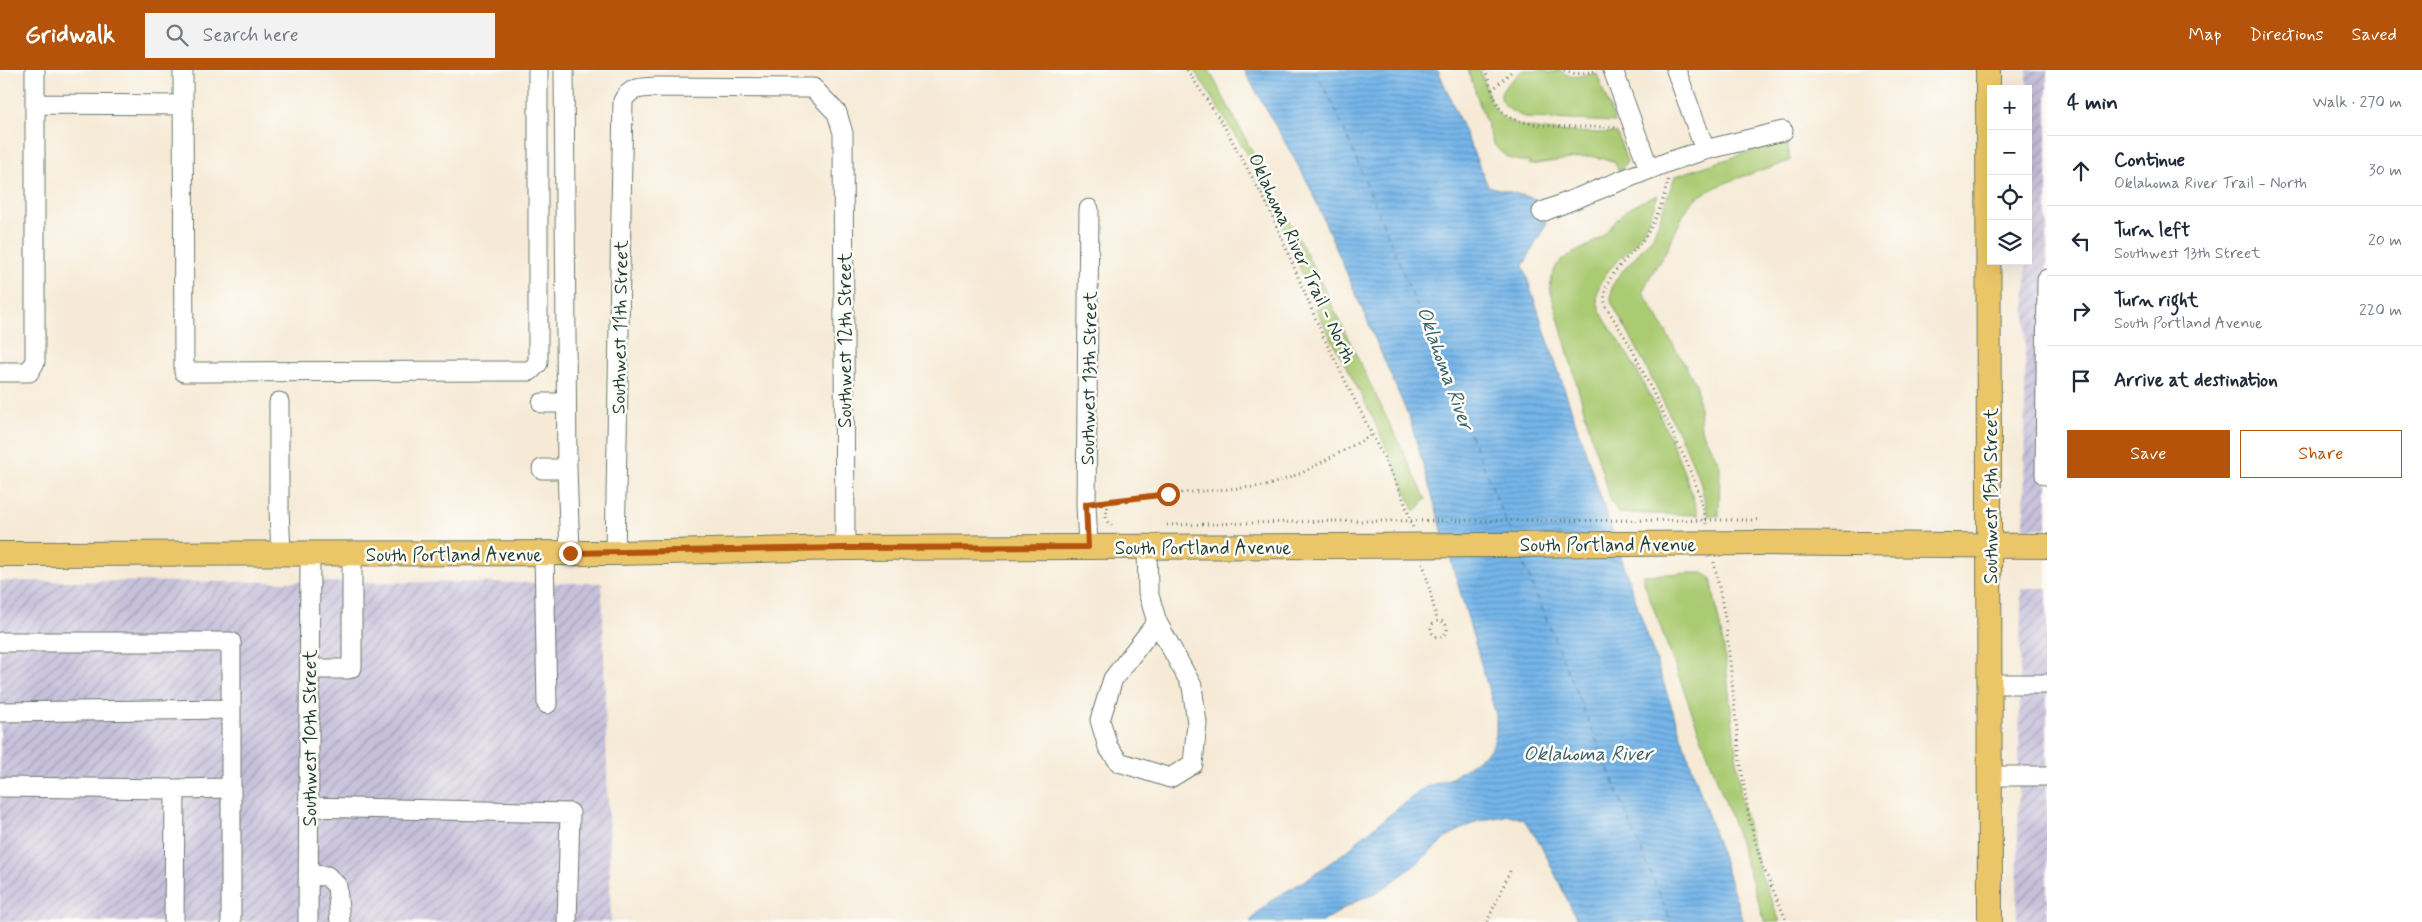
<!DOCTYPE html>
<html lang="en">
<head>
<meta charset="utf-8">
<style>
  :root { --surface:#fff; --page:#f2f2f3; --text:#1f2937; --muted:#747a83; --line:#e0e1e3; --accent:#b45309 }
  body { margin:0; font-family:Mynerve,sans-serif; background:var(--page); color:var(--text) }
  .controls { position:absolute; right:15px; top:15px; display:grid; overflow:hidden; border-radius:0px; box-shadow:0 5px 20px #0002 }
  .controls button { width:45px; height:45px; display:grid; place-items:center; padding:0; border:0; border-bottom:1px solid var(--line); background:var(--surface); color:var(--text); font:25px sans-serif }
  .stop { position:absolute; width:15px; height:15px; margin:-11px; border:4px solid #b45309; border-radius:50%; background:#fff }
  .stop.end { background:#b45309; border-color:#fff; box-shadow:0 1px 5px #0008 }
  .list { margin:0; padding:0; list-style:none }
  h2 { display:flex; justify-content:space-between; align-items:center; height:65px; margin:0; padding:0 20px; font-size:21px }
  h2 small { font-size:16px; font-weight:400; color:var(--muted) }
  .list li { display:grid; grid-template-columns:32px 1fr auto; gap:15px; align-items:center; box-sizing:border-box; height:70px; padding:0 20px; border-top:1px solid var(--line) }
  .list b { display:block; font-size:19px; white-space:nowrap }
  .list p { margin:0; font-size:16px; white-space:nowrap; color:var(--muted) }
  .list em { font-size:16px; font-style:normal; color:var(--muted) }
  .actions { display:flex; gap:10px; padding:15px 20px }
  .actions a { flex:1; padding:11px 0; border:1px solid var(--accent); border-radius:0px; text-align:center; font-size:18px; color:var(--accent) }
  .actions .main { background:var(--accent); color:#fff }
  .icon { flex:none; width:28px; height:28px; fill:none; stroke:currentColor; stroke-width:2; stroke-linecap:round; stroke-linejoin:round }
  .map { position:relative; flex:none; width:2047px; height:852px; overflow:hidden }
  header { display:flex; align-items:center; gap:30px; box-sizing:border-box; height:70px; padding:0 25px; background:var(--accent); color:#fff }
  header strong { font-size:24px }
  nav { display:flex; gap:28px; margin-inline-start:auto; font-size:18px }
  .search { width:350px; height:45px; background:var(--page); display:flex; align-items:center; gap:12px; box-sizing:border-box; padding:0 18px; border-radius:0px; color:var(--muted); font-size:19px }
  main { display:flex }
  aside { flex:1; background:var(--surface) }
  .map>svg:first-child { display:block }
  .industrial { fill:url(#industrial-furrows) }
  .green { fill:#abcb73; stroke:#658454 }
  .water { fill:url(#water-rules); stroke:#4a798e }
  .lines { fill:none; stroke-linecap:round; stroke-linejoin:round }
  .ferry { stroke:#39616a; stroke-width:1; stroke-dasharray:6 5; stroke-linecap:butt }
  .minor-casing { stroke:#6a7a6d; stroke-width:21 }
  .major-casing { stroke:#6a7a6d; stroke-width:26 }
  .path { stroke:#6a7a6d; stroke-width:3; stroke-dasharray:1 4; stroke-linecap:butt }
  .minor { stroke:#fff; stroke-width:19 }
  .major { stroke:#ebc669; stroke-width:24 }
  .major-bridge-casing { stroke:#6a7a6d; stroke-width:26; stroke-linecap:butt }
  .path-bridge { stroke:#6a7a6d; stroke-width:3; stroke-dasharray:1 4; stroke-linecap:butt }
  .major-bridge { stroke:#ebc669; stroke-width:24 }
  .route { stroke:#b45309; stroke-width:6 }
  .labels { text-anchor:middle; stroke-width:5; stroke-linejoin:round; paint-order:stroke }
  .street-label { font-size:19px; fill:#1f3d34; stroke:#fdfcf7 }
  .water-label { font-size:20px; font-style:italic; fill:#39616a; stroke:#fdfcf7 }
</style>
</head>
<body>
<header>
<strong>Gridwalk</strong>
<div class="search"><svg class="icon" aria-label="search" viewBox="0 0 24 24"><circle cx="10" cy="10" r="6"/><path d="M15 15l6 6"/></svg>Search here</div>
<nav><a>Map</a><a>Directions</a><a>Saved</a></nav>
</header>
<main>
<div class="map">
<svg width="2047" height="852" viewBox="0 0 2047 852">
  <defs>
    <pattern id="industrial-furrows" width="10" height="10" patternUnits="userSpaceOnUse" patternTransform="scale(1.25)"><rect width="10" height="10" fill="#c6c0da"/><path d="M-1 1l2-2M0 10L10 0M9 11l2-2" fill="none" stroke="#a09db2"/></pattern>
    <pattern id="water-rules" width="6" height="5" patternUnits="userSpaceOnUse" patternTransform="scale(1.25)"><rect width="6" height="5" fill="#75b5e9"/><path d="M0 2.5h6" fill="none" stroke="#5f94be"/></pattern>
  </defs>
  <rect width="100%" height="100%" fill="#fdfcf7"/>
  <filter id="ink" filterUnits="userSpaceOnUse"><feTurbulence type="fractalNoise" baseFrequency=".02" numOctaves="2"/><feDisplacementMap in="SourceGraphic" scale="10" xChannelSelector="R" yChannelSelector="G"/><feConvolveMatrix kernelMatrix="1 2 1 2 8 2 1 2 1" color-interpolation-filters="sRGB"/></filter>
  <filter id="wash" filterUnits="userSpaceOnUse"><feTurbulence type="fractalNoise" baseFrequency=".0096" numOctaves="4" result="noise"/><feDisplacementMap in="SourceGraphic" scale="20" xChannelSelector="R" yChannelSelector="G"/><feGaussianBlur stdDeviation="1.12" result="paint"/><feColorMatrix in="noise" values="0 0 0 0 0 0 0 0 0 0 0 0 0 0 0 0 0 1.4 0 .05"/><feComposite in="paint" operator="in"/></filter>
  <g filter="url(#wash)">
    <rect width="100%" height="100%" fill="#f6ead6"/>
    <path class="industrial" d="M2027,0H2047V458H2024L2026,191H2028Z
      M0,511L602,513L611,852H0Z
      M2021,518H2047V852H2017Z"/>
    <path class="green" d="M1194,0H1209L1315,200L1426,429L1415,442L1371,344L1322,251L1274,136L1246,82Z
      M1468,0H1480C1485,14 1489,31 1498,43C1514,65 1590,62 1617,63L1627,92L1619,102L1614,91L1589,86L1530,95L1528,91C1512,92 1502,86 1493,73Z
      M1522,0H1546L1549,3L1560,0C1572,11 1582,4 1597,4L1615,52L1528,48C1516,45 1491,33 1505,17C1510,11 1517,6 1522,0Z
      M1787,70L1790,91C1764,100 1711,114 1692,132C1684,140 1673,168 1667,179C1659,194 1648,207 1643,222L1697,316L1701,359L1720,395L1719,446L1708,445L1700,411L1686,378L1635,275L1611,232L1612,216L1619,205L1653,167L1675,106Z
      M1658,125C1652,142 1646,158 1635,173C1623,188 1603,200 1598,220C1593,238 1611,258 1620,272C1652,324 1681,386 1698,445L1618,443L1611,431L1594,375L1550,219C1553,183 1573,187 1597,170C1606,164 1613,153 1621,145C1631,135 1645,130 1658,125Z
      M1690,503H1703L1711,508L1724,579L1742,734L1759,799L1780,852H1765L1732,750L1643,510V505Z"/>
    <path class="water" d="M1244,0H1438L1488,116L1536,129L1546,154L1523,196L1744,852H1578L1541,775L1524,750L1510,745L1478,751L1448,766L1414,796L1376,824L1360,829L1322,852H1250C1265,832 1282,824 1302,812C1320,801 1337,787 1354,776L1359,769L1425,717L1452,708L1488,682L1493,675L1496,664V645L1410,350L1308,113Z"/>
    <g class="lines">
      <path class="ferry" d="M1314,0L1335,38L1511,463
        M1520,485L1671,852"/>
    </g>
  </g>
  <g filter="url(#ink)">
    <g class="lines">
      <g class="minor-casing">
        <path id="minor" d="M183,0L184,302H203L530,301L538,293V0
          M564,0L567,399L570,483
          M1613,0L1649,99
          M1676,0L1705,80
          M35,34L183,35
          M1542,142L1668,92L1705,80L1783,61
          M2047,209L2045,405H2047
          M0,302H29L35,292V0
          M279,332V439L281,484
          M542,333H566
          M542,399H567
          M1088,477L1086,434L1089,139
          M1147,477L1148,522L1157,552L1192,616L1197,653L1193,694L1170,708L1119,692L1108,677L1100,650L1113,609L1157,552
          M544,483L547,634
          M615,483L623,31C630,17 641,18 656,17L813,18L837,43L843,63L845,478
          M0,572H231V852
          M310,599H348L352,597V484
          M1990,614H2047
          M0,642L231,639
          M1990,706H2047
          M0,717L175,719L174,852
          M175,719L231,718
          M309,737L570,743L567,852
          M308,805L327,806L337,816L340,852
          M308,852L310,484"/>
      </g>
      <g class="major-casing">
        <path id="major" d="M1988,0L1990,852
          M1760,473L2047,476
          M0,484L615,483L845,478L1342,476"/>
      </g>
      <path class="path" d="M1187,0L1224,56L1269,138L1322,264L1402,425L1413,458
        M1485,0C1490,14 1494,31 1503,42C1519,61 1591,56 1616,57
        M1564,0L1576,4L1597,1
        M1492,20L1513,0
        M1668,110C1664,129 1657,148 1647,164C1633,187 1597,207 1606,237L1631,277L1687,393L1699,423L1706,454
        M1108,432C1108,442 1101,453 1115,456
        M1102,433L1168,424L1266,416L1302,403L1374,364
        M1167,455L1336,451
        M1714,492L1726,553L1740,690L1749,748L1761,792L1787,852
        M1423,493L1437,550
        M1431 559a8 8 0 1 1 16 0a8 8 0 1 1-16 0Z
        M1487,852L1511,799"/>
      <use href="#minor" class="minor"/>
      <use href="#major" class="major"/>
      <g class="major-bridge-casing">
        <path id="major-bridge" d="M1342,476L1760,473"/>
      </g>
      <path class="path-bridge" d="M1336,451L1758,450"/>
      <use href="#major-bridge" class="major-bridge"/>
    </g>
  </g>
  <g class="lines" filter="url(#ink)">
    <path class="route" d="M570,483L845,478L1088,477L1086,434L1168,424"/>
  </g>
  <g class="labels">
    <g class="street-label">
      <text transform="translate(1303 188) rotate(65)" y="7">Oklahoma River Trail - North</text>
      <text transform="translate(619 257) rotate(-89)" y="7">Southwest 11th Street</text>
      <text transform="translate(844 270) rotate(-90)" y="7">Southwest 12th Street</text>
      <text transform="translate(1088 308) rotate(-89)" y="7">Southwest 13th Street</text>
      <text transform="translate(1990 426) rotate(-90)" y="7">Southwest 15th Street</text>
      <text x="1608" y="481">South Portland Avenue</text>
      <text x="1203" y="484">South Portland Avenue</text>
      <text x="454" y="491">South Portland Avenue</text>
      <text transform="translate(309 668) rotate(-90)" y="7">Southwest 10th Street</text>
    </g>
    <g class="water-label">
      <text transform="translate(1446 298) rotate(70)" y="7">Oklahoma River</text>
      <text x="1588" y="690">Oklahoma River</text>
    </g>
  </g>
</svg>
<div class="controls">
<button>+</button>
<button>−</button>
<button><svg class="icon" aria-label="locate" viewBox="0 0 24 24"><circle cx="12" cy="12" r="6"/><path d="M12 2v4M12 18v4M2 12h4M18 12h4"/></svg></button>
<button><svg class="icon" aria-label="layers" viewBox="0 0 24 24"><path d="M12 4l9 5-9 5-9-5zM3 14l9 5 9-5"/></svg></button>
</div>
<div class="stop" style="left:1168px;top:424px"></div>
<div class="stop end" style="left:570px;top:483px"></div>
</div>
<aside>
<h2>4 min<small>Walk · 270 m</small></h2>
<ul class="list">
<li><svg class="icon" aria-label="ahead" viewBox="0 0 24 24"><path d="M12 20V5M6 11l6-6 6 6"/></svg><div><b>Continue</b><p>Oklahoma River Trail - North</p></div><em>30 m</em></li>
<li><svg class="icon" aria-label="left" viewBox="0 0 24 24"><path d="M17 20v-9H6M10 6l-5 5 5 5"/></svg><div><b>Turn left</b><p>Southwest 13th Street</p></div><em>20 m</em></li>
<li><svg class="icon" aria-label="right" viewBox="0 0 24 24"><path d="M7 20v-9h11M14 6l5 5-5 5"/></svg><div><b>Turn right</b><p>South Portland Avenue</p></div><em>220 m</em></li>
<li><svg class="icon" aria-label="arrive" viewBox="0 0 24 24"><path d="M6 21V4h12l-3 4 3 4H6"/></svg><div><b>Arrive at destination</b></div></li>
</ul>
<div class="actions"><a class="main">Save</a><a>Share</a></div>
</aside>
</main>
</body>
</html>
